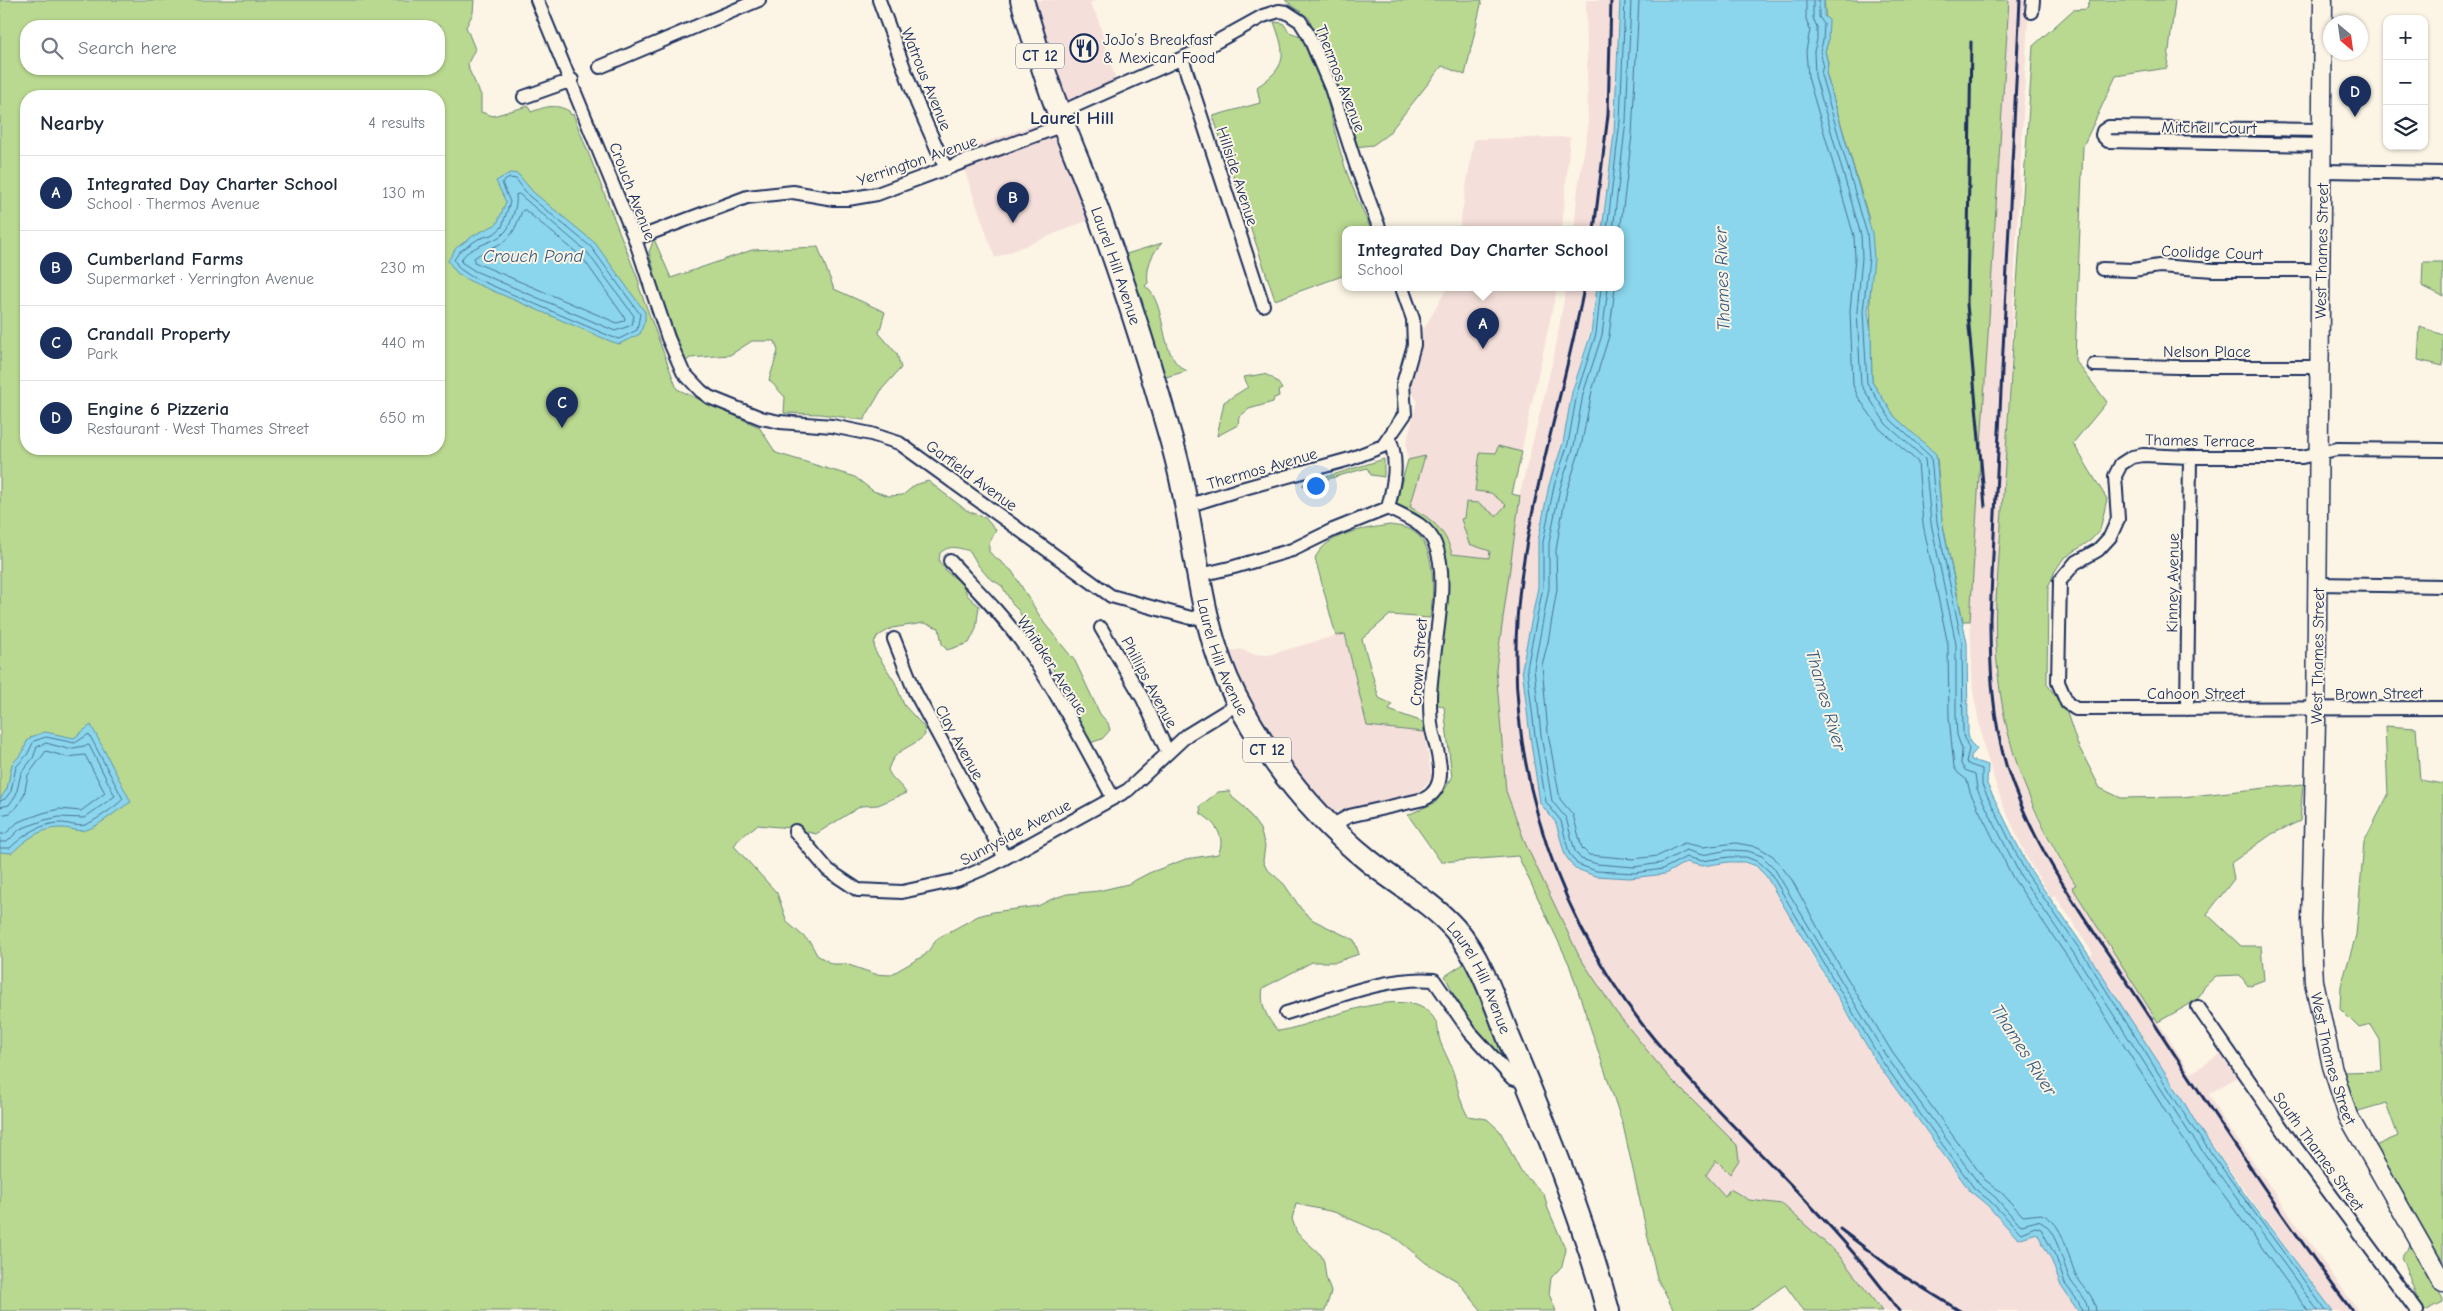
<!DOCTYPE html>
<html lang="en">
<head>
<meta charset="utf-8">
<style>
  :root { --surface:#fff; --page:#f2f2f3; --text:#1f2937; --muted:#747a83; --line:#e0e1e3; --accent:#1b2f5e }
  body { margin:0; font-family:"Comic Neue",sans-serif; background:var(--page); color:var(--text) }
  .controls { position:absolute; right:15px; top:15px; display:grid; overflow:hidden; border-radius:10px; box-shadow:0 1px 4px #0004 }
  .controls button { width:45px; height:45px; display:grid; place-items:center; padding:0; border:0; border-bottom:1px solid var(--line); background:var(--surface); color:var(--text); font:25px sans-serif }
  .compass { position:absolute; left:2323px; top:15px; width:45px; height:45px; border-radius:50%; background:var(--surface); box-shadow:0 1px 4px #0004; rotate:151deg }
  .you { position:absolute; left:1315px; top:485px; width:18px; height:18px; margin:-12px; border:4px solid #fff; border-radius:50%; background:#1a73e8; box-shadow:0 0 0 8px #1a73e833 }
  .badge { display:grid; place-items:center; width:32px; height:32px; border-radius:50%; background:var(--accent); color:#fff; font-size:16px; font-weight:700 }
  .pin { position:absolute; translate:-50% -41px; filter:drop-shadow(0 1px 2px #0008) }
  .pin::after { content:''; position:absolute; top:26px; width:18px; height:15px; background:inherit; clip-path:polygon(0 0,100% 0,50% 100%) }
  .popup { position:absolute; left:1342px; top:226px; width:282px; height:65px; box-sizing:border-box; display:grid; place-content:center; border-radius:10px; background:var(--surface); filter:drop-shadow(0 1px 4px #0005); font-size:16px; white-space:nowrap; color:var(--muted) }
  .popup b { font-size:19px; color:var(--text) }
  .popup::after { content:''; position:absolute; left:50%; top:100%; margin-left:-10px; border:10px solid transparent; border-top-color:var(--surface) }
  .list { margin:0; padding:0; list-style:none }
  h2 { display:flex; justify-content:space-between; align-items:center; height:65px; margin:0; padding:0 20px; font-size:21px }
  h2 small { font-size:16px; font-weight:400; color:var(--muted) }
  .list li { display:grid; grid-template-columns:32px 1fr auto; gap:15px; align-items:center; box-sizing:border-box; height:75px; padding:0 20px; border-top:1px solid var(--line) }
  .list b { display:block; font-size:19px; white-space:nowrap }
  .list p { margin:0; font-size:16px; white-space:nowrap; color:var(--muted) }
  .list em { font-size:16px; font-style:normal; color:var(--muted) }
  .icon { flex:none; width:28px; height:28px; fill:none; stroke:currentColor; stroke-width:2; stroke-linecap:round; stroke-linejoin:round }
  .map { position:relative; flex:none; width:2443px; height:1311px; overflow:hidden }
  .search { position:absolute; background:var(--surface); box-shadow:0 1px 4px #0004; left:20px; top:20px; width:425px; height:55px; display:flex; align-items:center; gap:12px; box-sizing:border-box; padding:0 18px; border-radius:20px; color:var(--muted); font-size:19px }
  .panel { position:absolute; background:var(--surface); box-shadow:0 1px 4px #0004; left:20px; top:90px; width:425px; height:365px; border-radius:20px }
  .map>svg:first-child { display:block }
  .built { fill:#f5dfda }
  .green { fill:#b9d890; stroke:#6a8477; fill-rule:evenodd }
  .water { fill:#8bd6ec; stroke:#5e93b3 }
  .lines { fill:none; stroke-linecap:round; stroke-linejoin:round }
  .shore { stroke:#487297; stroke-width:1 }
  .street-casing { stroke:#1b2f5e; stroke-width:16 }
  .secondary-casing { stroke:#1b2f5e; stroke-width:21 }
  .highway-casing { stroke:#1b2f5e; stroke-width:26 }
  .street { stroke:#fcf5e5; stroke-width:12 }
  .secondary { stroke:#fcf5e5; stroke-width:18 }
  .highway { stroke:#fcf5e5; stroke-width:22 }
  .rail { stroke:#1b2f5e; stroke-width:3 }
  .labels { text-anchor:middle; stroke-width:4; stroke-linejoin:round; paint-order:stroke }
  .shield { fill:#fcf5e5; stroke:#5e6a86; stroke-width:1 }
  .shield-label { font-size:15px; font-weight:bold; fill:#1b2f5e }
  .poi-label { font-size:16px; fill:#1b2f5e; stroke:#fcf5e5; text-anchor:start }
  .street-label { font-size:16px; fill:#1b2f5e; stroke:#fcf5e5 }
  .water-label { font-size:18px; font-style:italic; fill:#375982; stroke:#fcf5e5 }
  .quarter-label { font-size:19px; font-weight:bold; fill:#1b2f5e; stroke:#fcf5e5 }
</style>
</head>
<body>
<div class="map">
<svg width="2443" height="1311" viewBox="0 0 2443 1311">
  <rect width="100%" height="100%" fill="#fcf5e5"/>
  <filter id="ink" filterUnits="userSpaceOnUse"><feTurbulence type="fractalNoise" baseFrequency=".02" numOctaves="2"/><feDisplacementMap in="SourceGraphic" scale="10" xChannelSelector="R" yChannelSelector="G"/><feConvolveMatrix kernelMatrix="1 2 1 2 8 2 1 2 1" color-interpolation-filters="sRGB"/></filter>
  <g filter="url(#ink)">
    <path class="built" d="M1029,0H1096L1090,3L1097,16L1116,81L1063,102Z
      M1586,0H1620L1614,134L1602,230H1574L1578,187L1588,128Z
      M2009,0H2029L2000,558L1995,621L1997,678L2011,747L2033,809L2052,848L2076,886L2072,887L2191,1073L2222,1053L2237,1077L2209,1094L2220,1115L2358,1311H2333L2329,1307L2197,1125L2089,955L2093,954L2055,895L2051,897L2029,862L2002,803L1984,748L1973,691L1970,621Z
      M1051,119L1091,219L995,258L958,152Z
      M1570,137L1562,230H1459L1474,139Z
      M1447,288H1557L1511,499L1495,519L1490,558L1452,554L1437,525L1410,507L1425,456L1408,460L1406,445L1417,401L1409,386L1421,351V334Z
      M1566,288H1597L1594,318L1572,392L1562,448L1549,485L1538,541V587L1522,668L1530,736L1540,803L1556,823L1566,857L1574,868L1584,873L1619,878L1665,874L1686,862L1709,865L1741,862L1760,869L1776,890L1810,953L1872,1055L1916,1118L1970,1191L1987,1205L2018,1239L2037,1232L2051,1259L2061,1286L2078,1311H1847L1705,1176L1581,989L1518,856L1482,725L1496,669L1517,505L1554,356Z
      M1345,633L1367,726L1424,732L1432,778L1418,793L1360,808L1343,809L1332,815L1277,749L1237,678L1230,652L1240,649L1253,654L1268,655Z"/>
    <path class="green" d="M0,0H474L473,13L466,27L475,49L468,63L469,70L481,95V112L493,116L528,106L531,112C545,107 555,103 569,111L571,115L573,114L639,282V287L677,389L759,427L776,453L855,477L873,491L889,496L903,495L915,485L928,481L966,510L985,518L996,530L989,544V552L1012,571L1044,623L1075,661L1100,714L1108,723L1110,730L1102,739L1090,743L1070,708L1048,658L1033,640L1019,611L1013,605L1002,586L988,577L978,565L970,551C958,548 950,544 940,553L939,561L948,573L961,582L968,596L979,606L976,629L969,643L947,650L942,644L939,628L924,623L892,628L878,636L874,643L875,651L895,682L904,705L924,727L925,735C911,749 894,748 888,770C892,780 901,784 906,793L878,805L861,806L816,834L791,828L757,825L738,840L734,846L777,893L787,922L810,942L817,955L832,964H846L875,974L890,975L925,955L938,938L978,916L993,912L1038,906L1052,899L1067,894L1098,891L1128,884L1149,873L1186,859L1218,854C1227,838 1214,821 1201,814L1200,806L1218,792L1229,791L1232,797L1244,807L1260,829L1265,846L1263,861L1266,868L1284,884L1302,910L1313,920L1354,940L1359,954L1336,962H1312L1263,988C1260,1006 1267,1018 1278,1031C1314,1027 1413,975 1436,1022C1439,1027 1438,1035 1440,1041C1443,1050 1449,1059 1452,1069C1458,1085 1459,1102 1468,1116L1487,1119L1500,1131L1521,1172L1544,1194L1548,1209L1566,1250L1562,1266L1551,1278L1549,1294L1556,1311H1482L1457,1281L1426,1263L1397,1239L1334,1212L1296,1204L1292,1219L1297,1233L1321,1255L1324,1262L1326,1277L1331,1292L1325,1311H0ZM26,26H439V69H26ZM26,96H439V449H26Z
      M1285,0H1482L1465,75L1442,66L1388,134L1373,145L1355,147L1309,18Z
      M1824,0H2009L1970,621H1963L1942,521L1937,458L1895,417L1872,382L1868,216L1826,73L1828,64L1825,51L1828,42Z
      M2090,0H2175L2167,68L2116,76L2083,146L2075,360L2107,402L2073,443L2107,499L2100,530L2091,540L2063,559L2055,571L2048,588L2047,684L2067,713L2077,743L2100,788L2121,798L2182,797L2303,784L2300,821L2272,834L2231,863L2234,879L2207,914L2241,946H2261L2264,980L2248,986L2240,975L2216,976L2205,986L2197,1000L2158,1022L2072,887L2076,885C2018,794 1991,708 1996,600L2033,46L2073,10L2087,9Z
      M1274,22L1283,23L1289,32L1303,37C1327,79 1331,128 1347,173C1354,192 1363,211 1371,230H1346L1345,275L1275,300L1213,116L1260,103L1257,87C1288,66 1286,55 1274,22Z
      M654,239L671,278L752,250L818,247L834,289L885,312L879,333L897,354L901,368L882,389L864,420L820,414L784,413L785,397L769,380L778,351L775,341H752L730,355L690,358L685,362L659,290L649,252Z
      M1162,243C1151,254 1146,268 1148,283L1145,286C1169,304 1157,358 1187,371L1159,379L1120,256Z
      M2423,262H2443V296L2422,286Z
      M2420,327L2443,335V366L2418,360Z
      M1264,374C1273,377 1278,382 1282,389L1278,391L1279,396L1274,398L1273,402L1249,409L1239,417L1238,425L1217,436L1224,402L1248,387L1244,377Z
      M1498,446L1522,452L1512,494L1520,496L1496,669L1506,791L1526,845L1579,956L1616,1012L1667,1075L1737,1145L1739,1160L1730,1174L1716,1160L1706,1175L1725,1196L1730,1189L1749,1200L1782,1204L1837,1253L1882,1311H1804L1785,1285L1748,1311H1674L1657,1278L1623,1125L1569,964L1518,856L1441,862L1408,815L1436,802L1452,778L1444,707L1436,704L1434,687L1444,560L1409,512L1397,504L1399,491L1408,460L1425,456L1410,507C1431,518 1446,530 1452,554L1489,558L1490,551L1469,544L1461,519L1464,518L1466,502L1479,503L1496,516L1506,505L1491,493L1475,491L1480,452L1496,453Z
      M1384,459V477L1371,475L1367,468L1303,486V484Z
      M1390,525C1397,526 1407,527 1413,531C1437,546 1434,594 1430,618L1390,615L1362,639L1379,698L1392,704L1389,710L1423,722L1424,732L1367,726L1345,634L1336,636L1315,558C1328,532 1364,529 1390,525Z
      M2385,726L2416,728L2420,780L2443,784V1262L2375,1146L2398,1136L2386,1103L2355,1112L2343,1072L2382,1071L2380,1040L2371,1025L2359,1028L2340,1009L2341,986L2356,935L2364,842L2388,795Z
      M1465,963L1510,1063L1514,1074L1460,1007L1445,976Z
      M2411,1244L2443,1299V1302L2425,1311C2415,1300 2410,1274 2401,1258Z"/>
    <path class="water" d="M1620,0H1824V16L1829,20L1828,42L1825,51L1828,64L1826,73L1872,233L1874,259L1868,311L1871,332L1872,382L1895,417L1936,454L1942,521L1967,643L1968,733L1970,742L1977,749L1971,756V760L1988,765L1987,784L2029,868L2077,937L2181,1097L2197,1125L2246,1196L2333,1311H2078L2061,1286L2051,1259L2037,1233L2018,1239L1987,1205L1970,1191L1877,1063L1766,876L1756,866L1745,862H1729L1702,866L1686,862L1665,874L1630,878L1595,876L1574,868L1565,855L1556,823L1540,803L1530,736L1522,668L1538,587V541L1549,485L1563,443L1572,392L1591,333L1597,288H1620V230H1602L1614,134Z
      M510,173L518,174L533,192L595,243L645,312V320L640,334L619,344L610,341L470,281L457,273L448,261L456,248L476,234L497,224L506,202L496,181Z
      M91,725L131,802C117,810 103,823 89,829C79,833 71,828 62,828C42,827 25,840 12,853L0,852V799L7,789L12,764L23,752L27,741L31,737L45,732L74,738Z"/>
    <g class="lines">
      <path class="shore" d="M1806,0V19L1810,30L1806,51L1808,77L1854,236L1855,258L1850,311L1853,385L1858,397L1880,429L1918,462L1923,524L1948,645L1949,717L1954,767L1958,773L1967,780L1970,792L2013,878L2075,968L2181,1136L2308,1311
        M1813,0V18L1817,27V40L1814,51L1815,76L1861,235L1862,258L1857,311L1861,385L1886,424L1925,459L1931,523L1956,644V717L1957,735L1962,749L1961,764L1965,770L1975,774L1977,789L2020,875L2081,964L2188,1131L2318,1311
        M1819,0V17L1824,24L1823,41L1820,51L1823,63L1821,75L1867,234L1869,258L1863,311L1867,383L1891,420L1931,457L1937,522L1962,643L1963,734L1969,749L1966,762L1970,765L1982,769V785L2025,871L2087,960L2193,1128L2326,1311
        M510,178L516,179L529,196L591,247L640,314L637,330L619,339L612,337L472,277L460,269L454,260L459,252L478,239L494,234L502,227L510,202L502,183Z
        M519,194L587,252L634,316L632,325L615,331L475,271L461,262C463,247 496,243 505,232C509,228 510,223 512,218C515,210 517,203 516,195Z
        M525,210L582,257L625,318L624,321L617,323L474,262V258C504,237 507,252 522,211Z
        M1607,230L1620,121L1625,0
        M1613,230L1626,121L1631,0
        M1620,232L1632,135L1639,0
        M1601,288L1596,334L1577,393L1568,444L1554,486L1543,542V587L1527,668L1535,736L1546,802L1561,821L1569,853L1577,864L1596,871L1635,873L1663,869L1686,857L1702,861L1729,857H1746L1759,862L1770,872L1881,1060L1974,1188L1990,1201L2021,1233L2035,1227L2041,1229L2056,1257L2065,1284L2078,1301L2082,1311
        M1608,288L1602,335L1583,394L1574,446L1560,488L1549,543V588L1534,668L1541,735L1552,801L1566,818L1575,851L1581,859L1597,864L1634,867L1661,863L1686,850L1702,855L1729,850L1748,851L1762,856L1774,868L1886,1056L1979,1184L1995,1197L2018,1223L2022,1225L2037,1221C2057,1225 2062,1265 2071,1281C2077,1291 2088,1298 2088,1311
        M1615,288L1609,336L1592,391L1581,447L1567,490L1559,531L1556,551L1557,589L1548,642L1542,665L1548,733L1560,799L1573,815L1582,848L1589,855L1633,859L1658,856L1684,843L1703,847L1736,843L1758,847L1773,856L1792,880L1826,943L1892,1052L1985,1180L2000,1191L2023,1216L2041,1214C2065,1222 2067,1258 2077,1277C2084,1289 2095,1296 2096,1311
        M0,801L5,799L11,791L16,767L27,755L34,741L46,737L75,743L89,734L123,799C118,805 92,823 85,825C76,827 69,823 61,823C41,823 24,835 10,848H0
        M0,807L9,805L16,795L21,773L33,758L37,747L46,743L68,749L89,745L115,796L84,818L59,817L45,820L20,829L7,842H0
        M0,815L10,813L17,807L24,795L28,775L46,751L67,757L85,755L105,793L81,811L59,809L43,813L18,822L5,834H0"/>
      <g class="street-casing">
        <path id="street" d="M537,0L635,239L668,338L683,372L701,391L709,397L761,418L780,422L832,426L871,434L899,443L1111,596L1191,618L1209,617
          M879,0L917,103L946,169
          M2032,12L2033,0
          M1182,58L1263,305
          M600,67L759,0
          M524,97L572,80
          M1059,113L1205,48L1263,16L1279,11L1286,12L1300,21L1308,34L1331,88L1356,165L1380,230
          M2322,145L2108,141L2102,135L2103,131L2109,127L2322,130
          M2322,171L2443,173
          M635,239L747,197L793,192L834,199H848L877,194L1063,125
          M2102,269L2133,270L2159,266L2213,270H2320
          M2094,365L2178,367H2320
          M2443,450L2337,449L2302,457H2190L2143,455L2132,457L2121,464L2115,476L2118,519L2110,537L2098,550L2075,563L2060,581L2058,682L2067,703L2076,709L2443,708
          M1187,506L1241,489L1350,459L1383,446L1405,414L1403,384L1414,345L1413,319L1402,288
          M1388,508C1394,484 1399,461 1389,438
          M950,561C975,588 1002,614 1023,644C1058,693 1085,746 1113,798
          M1200,575L1234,567L1292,550L1333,530L1388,508C1405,517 1427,524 1435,544C1452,582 1430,656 1430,699C1430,710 1430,720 1432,730C1437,751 1451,787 1424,799L1349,816L1331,826
          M2317,584L2443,586
          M1101,628L1143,699L1168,753
          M894,639L915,692L1005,858
          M2187,709L2190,457
          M795,831L828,870L858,890L902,892L957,880L992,865L1128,790L1187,735L1239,703
          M2198,1007L2288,1137L2417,1311
          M1286,1013C1333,999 1385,976 1434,980L1470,1032L1512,1078L1527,1083"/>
      </g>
      <g class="secondary-casing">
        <g id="secondary">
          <path id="s1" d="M2323,0L2316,722L2311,921L2314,982L2332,1066L2348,1116L2443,1283"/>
        </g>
      </g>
      <g class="highway-casing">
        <g id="highway">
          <path id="s2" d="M1022,0C1033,35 1043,71 1056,105C1071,147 1090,187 1104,229C1129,298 1151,369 1171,439C1196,522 1195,619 1235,696C1268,759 1313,816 1369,861C1397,884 1430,901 1455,929C1482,960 1495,1004 1510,1041C1547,1130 1583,1218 1608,1311"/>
        </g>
      </g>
      <use href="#street" class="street"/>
      <use href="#secondary" class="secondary"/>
      <use href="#highway" class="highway"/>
      <path class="rail" d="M2020,0L1990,617C1990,667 1992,720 2007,768C2034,851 2088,922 2135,994C2205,1101 2275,1208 2352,1311
        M1971,42L1967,304L1985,507
        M1594,230L1608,115L1611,0
        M1584,288C1566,383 1536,476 1522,572C1498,739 1547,909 1654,1039C1732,1133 1828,1211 1899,1311
        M1840,1229L1897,1272L1960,1311"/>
    </g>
  </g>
  <defs>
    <g id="restaurant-ring" transform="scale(1.4375)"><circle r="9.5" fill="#fcf5e5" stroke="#1b2f5e" stroke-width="1.5"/><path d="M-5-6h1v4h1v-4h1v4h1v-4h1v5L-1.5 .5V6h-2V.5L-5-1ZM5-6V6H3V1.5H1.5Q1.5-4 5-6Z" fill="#1b2f5e"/></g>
  </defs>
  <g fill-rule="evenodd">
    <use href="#restaurant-ring" x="1084" y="48"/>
  </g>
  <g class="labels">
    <g class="shield">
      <rect x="1016" y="43.5" width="48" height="25" rx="4"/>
      <rect x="1243" y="737.5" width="48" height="25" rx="4"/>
    </g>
    <g class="shield-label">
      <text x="1040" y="61">CT 12</text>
      <text x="1267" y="755">CT 12</text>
    </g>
    <g class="poi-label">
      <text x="1103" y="45">JoJo’s Breakfast<tspan x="1103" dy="18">&amp; Mexican Food</tspan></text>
    </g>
    <g class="street-label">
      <text transform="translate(1341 78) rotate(69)" y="6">Thermos Avenue</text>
      <text transform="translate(927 79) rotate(68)" y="6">Watrous Avenue</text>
      <text transform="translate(2209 127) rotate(1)" y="6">Mitchell Court</text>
      <text transform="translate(917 160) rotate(-19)" y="6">Yerrington Avenue</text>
      <text transform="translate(1238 176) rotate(72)" y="6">Hillside Avenue</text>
      <text transform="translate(633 191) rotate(69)" y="6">Crouch Avenue</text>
      <text transform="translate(2321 251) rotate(-89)" y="6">West Thames Street</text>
      <text transform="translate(2212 252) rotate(2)" y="6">Coolidge Court</text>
      <text dy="6" stroke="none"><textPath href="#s2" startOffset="282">Laurel Hill Avenue</textPath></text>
      <text x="2207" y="357">Nelson Place</text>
      <text transform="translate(2200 440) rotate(1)" y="6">Thames Terrace</text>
      <text transform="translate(1262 468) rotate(-16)" y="6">Thermos Avenue</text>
      <text transform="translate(972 475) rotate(36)" y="6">Garfield Avenue</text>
      <text transform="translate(2172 583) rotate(-89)" y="6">Kinney Avenue</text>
      <text dy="6" stroke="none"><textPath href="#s2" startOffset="688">Laurel Hill Avenue</textPath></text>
      <text transform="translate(2317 656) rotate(-89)" y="6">West Thames Street</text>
      <text transform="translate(1418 662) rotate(-86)" y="6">Crown Street</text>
      <text transform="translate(1053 665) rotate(57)" y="6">Whitaker Avenue</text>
      <text transform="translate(1150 682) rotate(62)" y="6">Phillips Avenue</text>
      <text x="2196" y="699">Cahoon Street</text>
      <text transform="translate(2379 693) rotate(-1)" y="6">Brown Street</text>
      <text transform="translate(960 742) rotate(61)" y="6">Clay Avenue</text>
      <text transform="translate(1015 832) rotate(-28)" y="6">Sunnyside Avenue</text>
      <text dy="6" stroke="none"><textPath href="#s2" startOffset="1108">Laurel Hill Avenue</textPath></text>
      <text dy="6" stroke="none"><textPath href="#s1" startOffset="1061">West Thames Street</textPath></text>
      <text transform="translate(2319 1151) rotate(54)" y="6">South Thames Street</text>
    </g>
    <g class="water-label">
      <text x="533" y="262">Crouch Pond</text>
      <text transform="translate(1722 279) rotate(-92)" y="6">Thames River</text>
      <text transform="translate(1826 700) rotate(74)" y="6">Thames River</text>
      <text transform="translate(2024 1050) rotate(57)" y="6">Thames River</text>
    </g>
    <g class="quarter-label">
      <text x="1072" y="124">Laurel Hill</text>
    </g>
  </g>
</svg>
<div class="controls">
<button>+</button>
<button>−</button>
<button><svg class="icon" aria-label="layers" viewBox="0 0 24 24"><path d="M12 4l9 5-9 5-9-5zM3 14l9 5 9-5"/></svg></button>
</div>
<svg class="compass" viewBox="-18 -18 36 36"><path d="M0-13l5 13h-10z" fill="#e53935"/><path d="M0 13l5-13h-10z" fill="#747a83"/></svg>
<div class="you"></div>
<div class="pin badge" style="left:1483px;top:349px">A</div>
<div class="popup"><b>Integrated Day Charter School</b>School</div>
<div class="pin badge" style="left:1013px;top:223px">B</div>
<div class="pin badge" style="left:562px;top:428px">C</div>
<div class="pin badge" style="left:2355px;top:117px">D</div>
<div class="search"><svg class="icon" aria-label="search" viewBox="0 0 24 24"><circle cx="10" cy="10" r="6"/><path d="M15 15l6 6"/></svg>Search here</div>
<section class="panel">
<h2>Nearby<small>4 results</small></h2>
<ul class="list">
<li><span class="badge">A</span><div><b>Integrated Day Charter School</b><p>School · Thermos Avenue</p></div><em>130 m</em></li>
<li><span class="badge">B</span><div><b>Cumberland Farms</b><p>Supermarket · Yerrington Avenue</p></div><em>230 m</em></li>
<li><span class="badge">C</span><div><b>Crandall Property</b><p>Park</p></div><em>440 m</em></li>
<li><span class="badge">D</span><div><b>Engine 6 Pizzeria</b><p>Restaurant · West Thames Street</p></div><em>650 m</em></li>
</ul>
</section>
</div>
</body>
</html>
